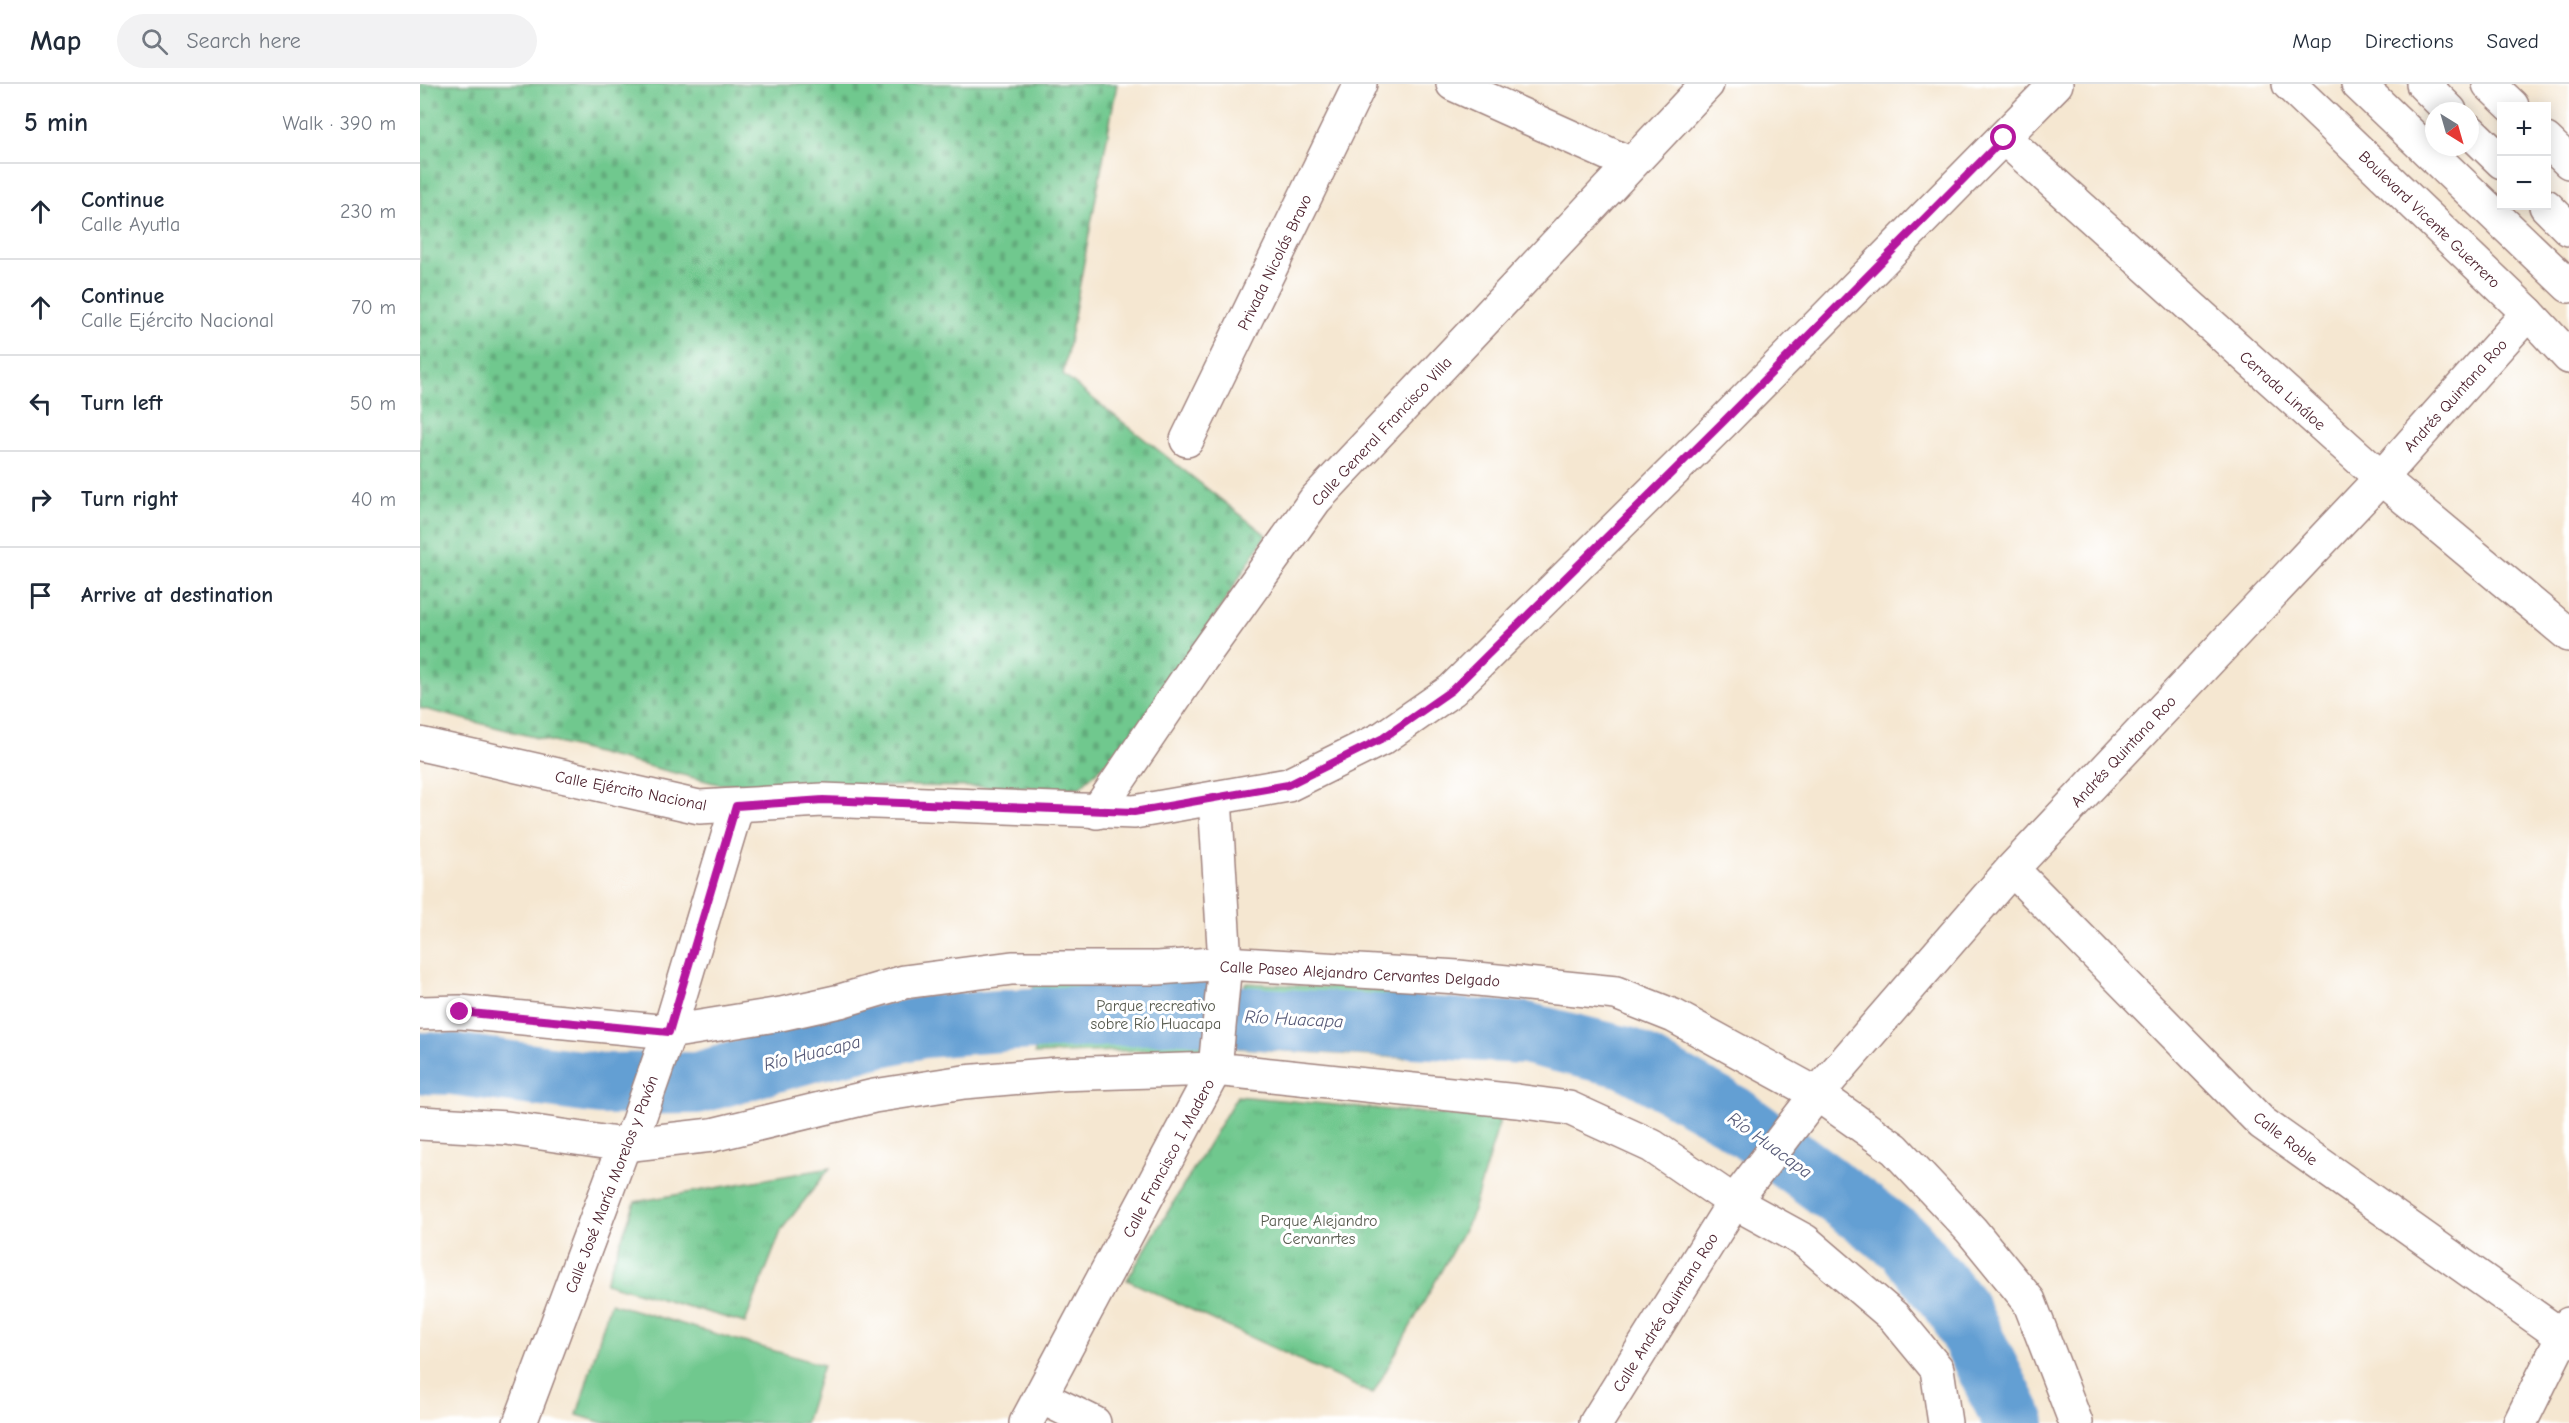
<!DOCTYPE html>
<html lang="en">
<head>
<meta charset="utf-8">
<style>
  :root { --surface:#fff; --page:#f2f2f3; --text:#1f2937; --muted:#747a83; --line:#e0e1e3 }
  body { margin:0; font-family:"Comic Neue",sans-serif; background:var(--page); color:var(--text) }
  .controls { position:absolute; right:18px; top:18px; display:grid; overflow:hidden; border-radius:0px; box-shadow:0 3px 15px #0003 }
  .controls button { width:54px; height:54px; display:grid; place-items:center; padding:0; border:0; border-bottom:2px solid var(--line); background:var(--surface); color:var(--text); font:30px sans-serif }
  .compass { position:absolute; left:2005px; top:18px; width:54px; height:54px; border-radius:50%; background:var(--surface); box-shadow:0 3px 15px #0003; rotate:143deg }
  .stop { position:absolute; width:18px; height:18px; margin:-14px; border:4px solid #b5179e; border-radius:50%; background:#fff }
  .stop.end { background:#b5179e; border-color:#fff; box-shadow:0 2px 6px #0008 }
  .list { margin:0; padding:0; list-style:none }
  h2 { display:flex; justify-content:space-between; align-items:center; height:78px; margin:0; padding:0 24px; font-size:26px }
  h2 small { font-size:20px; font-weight:400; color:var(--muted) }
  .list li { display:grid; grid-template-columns:39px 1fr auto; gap:18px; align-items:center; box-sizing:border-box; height:96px; padding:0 24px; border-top:2px solid var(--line) }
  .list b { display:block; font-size:22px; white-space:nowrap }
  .list p { margin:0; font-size:20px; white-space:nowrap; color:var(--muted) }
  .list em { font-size:20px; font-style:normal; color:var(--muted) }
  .icon { flex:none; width:33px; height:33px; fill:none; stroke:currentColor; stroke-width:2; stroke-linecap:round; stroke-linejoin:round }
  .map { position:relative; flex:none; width:2149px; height:1339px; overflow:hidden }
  header { display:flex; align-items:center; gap:36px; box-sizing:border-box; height:84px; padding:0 30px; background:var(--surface); border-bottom:2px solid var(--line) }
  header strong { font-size:28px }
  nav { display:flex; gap:33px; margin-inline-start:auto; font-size:21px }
  .search { width:420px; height:54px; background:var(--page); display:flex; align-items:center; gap:15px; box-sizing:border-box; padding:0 21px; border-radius:33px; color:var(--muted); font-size:22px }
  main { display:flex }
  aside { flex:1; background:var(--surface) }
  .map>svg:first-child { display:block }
  .cemetery { fill:url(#cemetery-stones); stroke:#5c745c; stroke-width:1.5 }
  .park { fill:url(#park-tufts); stroke:#5c745c; stroke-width:1.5 }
  .pitch { fill:#6fc88e; stroke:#5c745c; stroke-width:1.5 }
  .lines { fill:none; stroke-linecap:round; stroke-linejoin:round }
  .river { stroke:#639fd3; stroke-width:62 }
  .street-casing { stroke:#a0837e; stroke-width:36 }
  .secondary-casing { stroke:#a0837e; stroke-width:36 }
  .highway-casing { stroke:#a0837e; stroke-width:36 }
  .street { stroke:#fff; stroke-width:33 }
  .secondary { stroke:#fff; stroke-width:33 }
  .highway { stroke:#fff; stroke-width:33 }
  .route { stroke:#b5179e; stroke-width:8 }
  .labels { text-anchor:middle; stroke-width:6; stroke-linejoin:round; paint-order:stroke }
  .street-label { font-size:16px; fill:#4a1f2b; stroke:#fff }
  .park-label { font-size:16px; fill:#575a4e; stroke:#fff }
  .water-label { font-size:18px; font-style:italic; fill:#555977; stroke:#fff }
</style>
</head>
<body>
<header>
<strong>Map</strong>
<div class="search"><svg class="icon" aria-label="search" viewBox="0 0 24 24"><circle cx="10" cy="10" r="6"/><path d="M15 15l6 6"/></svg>Search here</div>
<nav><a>Map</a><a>Directions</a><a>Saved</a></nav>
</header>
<main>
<aside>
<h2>5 min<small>Walk · 390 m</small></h2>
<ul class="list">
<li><svg class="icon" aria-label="ahead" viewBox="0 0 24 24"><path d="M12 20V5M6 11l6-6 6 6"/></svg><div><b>Continue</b><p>Calle Ayutla</p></div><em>230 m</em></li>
<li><svg class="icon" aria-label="ahead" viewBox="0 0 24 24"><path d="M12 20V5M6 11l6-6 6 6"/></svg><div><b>Continue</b><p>Calle Ejército Nacional</p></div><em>70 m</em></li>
<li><svg class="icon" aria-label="left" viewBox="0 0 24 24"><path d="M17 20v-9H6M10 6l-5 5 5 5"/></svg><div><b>Turn left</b></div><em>50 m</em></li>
<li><svg class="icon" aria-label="right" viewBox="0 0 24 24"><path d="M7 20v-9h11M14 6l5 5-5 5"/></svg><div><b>Turn right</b></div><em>40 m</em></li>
<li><svg class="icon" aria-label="arrive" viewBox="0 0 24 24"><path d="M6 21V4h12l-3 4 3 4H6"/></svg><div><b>Arrive at destination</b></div></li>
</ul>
</aside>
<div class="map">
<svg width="2149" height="1339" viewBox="0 0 2149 1339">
  <defs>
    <pattern id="cemetery-stones" width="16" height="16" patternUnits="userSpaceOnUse" patternTransform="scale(1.5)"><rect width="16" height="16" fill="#6fc88e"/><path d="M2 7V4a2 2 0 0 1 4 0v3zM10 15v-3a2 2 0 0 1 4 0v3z" fill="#62ab7b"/></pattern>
    <pattern id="park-tufts" width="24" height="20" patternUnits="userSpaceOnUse" patternTransform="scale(1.5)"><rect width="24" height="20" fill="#6fc88e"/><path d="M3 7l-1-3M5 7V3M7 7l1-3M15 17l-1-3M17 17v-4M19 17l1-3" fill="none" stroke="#62ab7b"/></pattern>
  </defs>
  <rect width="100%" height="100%" fill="#fff"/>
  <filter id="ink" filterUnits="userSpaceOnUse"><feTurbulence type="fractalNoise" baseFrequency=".0167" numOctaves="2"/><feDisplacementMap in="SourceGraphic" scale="12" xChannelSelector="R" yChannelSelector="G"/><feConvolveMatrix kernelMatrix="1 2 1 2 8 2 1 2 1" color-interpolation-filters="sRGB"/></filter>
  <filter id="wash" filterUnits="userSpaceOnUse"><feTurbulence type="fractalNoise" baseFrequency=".008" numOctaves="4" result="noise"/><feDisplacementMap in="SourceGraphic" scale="24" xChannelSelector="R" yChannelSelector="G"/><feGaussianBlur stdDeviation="1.35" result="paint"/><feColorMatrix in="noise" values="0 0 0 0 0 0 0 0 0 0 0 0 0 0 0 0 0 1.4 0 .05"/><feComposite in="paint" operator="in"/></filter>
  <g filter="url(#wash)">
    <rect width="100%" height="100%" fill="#f5e7d1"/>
    <path class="cemetery" d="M0,0H697L643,291L846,451L729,638L659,704L298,700L0,624Z"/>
    <path class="park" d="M783,892L782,964L615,970L613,899Z
      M825,899L990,907L985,974L818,964Z
      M817,1012L1080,1036L1051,1133L953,1310L707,1196Z
      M410,1084L362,1145L325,1239L185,1199L215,1118Z"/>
    <path class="pitch" d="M190,1219L403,1281L385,1339H183L157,1331Z"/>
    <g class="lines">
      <path class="river" d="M0,979L32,980L182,1000L277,999L396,966L503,943L592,936L765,928L845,935L1105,949L1207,974L1312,1032L1485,1160L1538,1225L1595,1339"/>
    </g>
  </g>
  <g filter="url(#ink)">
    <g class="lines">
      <g class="street-casing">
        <path id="street" d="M1033,0L1211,80
          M1584,54L1961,394L2149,551
          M767,356L940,0
          M795,714L805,879
          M677,728L776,582L895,416L1287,0
          M1592,785L1842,1039L2149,1257
          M621,1313L674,1339
          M100,1339L204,1061L215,1046L249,948L317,722
          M1176,1339L1314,1118L1397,1010L1592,785L1961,394L2108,229
          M2100,1339L2149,1240"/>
      </g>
      <g class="secondary-casing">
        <path id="secondary" d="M1869,0L2108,229L2149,273
          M2069,0L2092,22
          M2126,56L2149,78
          M0,660L279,723L403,716L714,728L868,701L963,654L1032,606L1303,338L1636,0
          M0,929L40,928L249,948L361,930L420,917L484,898L592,884H738L805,879L1038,893L1196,909L1254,932L1397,1010L1475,1065L1551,1146L1609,1217L1656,1339
          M0,1039L87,1044L204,1061L292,1051L454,1012L544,998L638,990L795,985L1097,1017L1149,1024L1232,1062L1314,1118L1385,1157L1474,1233L1517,1285L1525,1339
          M606,1339L795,985L805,879"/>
      </g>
      <g class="highway-casing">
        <path id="highway" d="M1938,0L2149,202
          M2003,0L2030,27
          M2050,47L2082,78
          M2126,122L2149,145"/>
      </g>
      <use href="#street" class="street"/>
      <use href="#secondary" class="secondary"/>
      <use href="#highway" class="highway"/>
    </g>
  </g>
  <g class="lines" filter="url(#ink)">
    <path class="route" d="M40,928L249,948L316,722L403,716L714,728L868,701L963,654L1032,606L1303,338L1584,54"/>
  </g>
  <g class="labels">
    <g class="street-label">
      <text transform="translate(2010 135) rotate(44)" y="6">Boulevard Vicente Guerrero</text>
      <text transform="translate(854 178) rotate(-64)" y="6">Privada Nicolás Bravo</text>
      <text transform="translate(1863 306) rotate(42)" y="6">Cerrada Lináloe</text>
      <text transform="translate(2035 311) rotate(-48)" y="6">Andrés Quintana Roo</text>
      <text transform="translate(961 347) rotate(-47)" y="6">Calle General Francisco Villa</text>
      <text transform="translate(1703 667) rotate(-47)" y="6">Andrés Quintana Roo</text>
      <text transform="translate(211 706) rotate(11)" y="6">Calle Ejército Nacional</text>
      <text transform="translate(940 889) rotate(3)" y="6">Calle Paseo Alejandro Cervantes Delgado</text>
      <text transform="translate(1866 1054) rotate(38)" y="6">Calle Roble</text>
      <text transform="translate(748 1074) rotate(-62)" y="6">Calle Francisco I. Madero</text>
      <text transform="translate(191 1100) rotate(-69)" y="6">Calle José María Morelos y Pavón</text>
      <text transform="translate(1245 1228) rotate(-58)" y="6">Calle Andrés Quintana Roo</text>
    </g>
    <g class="park-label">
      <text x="736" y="927">Parque recreativo<tspan x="736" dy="18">sobre Río Huacapa</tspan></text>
      <text x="899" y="1142">Parque Alejandro<tspan x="899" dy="18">Cervanrtes</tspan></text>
    </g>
    <g class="water-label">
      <text transform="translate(874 935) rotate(3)" y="6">Río Huacapa</text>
      <text transform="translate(392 969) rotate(-14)" y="6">Río Huacapa</text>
      <text transform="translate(1350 1061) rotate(36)" y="6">Río Huacapa</text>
    </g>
  </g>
</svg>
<div class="controls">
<button>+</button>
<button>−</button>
</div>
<svg class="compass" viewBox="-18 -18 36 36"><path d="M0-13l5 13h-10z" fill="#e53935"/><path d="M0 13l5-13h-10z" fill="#747a83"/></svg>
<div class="stop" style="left:1584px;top:54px"></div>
<div class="stop end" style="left:40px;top:928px"></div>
</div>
</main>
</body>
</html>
